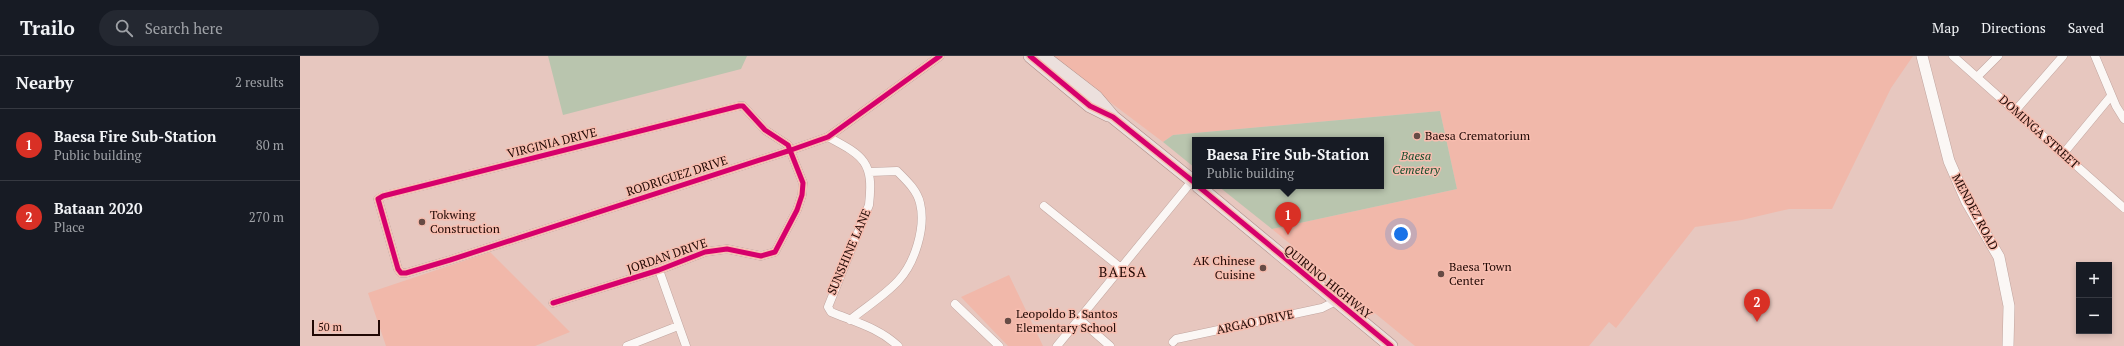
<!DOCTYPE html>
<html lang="en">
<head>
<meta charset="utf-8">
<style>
  :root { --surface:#171b24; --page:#242831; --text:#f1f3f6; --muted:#9ea1a6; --line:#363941; --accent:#d93025 }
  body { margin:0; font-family:"PT Serif",serif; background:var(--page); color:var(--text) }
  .controls { position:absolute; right:12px; bottom:12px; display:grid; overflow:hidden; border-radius:0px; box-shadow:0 2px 6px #0003 }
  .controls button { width:36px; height:36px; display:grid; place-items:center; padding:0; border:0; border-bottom:1px solid var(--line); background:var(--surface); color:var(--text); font:20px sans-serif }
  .scale { position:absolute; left:12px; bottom:10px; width:68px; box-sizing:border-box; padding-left:4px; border:2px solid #200804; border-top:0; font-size:11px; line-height:14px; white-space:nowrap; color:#200804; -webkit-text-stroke:3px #f7bdaf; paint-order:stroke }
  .you { position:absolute; left:1101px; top:178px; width:14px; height:14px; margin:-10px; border:3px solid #fff; border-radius:50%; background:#1a73e8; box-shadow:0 0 0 6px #1a73e833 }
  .badge { display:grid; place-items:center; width:26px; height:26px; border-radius:50%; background:var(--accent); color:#fff; font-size:13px; font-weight:700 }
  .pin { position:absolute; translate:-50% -33px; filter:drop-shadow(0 1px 2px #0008) }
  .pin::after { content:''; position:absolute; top:21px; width:14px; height:12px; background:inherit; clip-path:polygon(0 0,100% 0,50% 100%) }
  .popup { position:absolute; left:892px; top:81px; width:192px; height:52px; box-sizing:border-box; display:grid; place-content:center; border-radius:0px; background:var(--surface); filter:drop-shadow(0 1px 3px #0005); font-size:13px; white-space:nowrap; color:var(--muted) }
  .popup b { font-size:15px; color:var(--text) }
  .popup::after { content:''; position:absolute; left:50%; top:100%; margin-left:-8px; border:8px solid transparent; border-top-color:var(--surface) }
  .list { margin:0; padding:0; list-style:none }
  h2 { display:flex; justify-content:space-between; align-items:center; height:52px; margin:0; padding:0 16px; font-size:17px }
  h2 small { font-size:13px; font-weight:400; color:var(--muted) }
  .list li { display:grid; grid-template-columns:26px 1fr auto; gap:12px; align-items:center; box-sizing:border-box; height:72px; padding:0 16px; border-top:1px solid var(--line) }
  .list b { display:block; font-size:15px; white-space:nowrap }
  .list p { margin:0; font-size:13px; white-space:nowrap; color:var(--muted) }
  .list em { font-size:13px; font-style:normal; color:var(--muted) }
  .icon { flex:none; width:22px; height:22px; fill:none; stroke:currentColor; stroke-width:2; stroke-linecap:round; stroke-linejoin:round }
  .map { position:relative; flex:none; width:1824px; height:290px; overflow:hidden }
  header { display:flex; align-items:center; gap:24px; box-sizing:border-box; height:56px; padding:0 20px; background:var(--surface); border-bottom:1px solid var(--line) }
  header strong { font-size:19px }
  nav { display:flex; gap:22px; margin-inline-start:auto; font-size:14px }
  .search { width:280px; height:36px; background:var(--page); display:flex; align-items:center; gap:10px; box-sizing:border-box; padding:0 14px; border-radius:22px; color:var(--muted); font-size:15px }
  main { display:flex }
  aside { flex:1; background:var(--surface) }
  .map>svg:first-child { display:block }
  .built { fill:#f1b8aa }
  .green { fill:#b9c5ae }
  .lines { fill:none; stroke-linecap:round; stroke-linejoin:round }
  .minor-casing { stroke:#c0a59f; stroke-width:9 }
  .tertiary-casing { stroke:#c0a59f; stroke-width:12 }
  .primary-casing { stroke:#ae8f89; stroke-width:14 }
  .minor { stroke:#fbf7f5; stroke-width:8 }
  .tertiary { stroke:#fbf7f5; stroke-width:11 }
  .primary { stroke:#ece0dd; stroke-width:13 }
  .cycleway-casing { stroke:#f7bdaf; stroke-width:8 }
  .cycleway { stroke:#d6006c; stroke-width:5 }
  .poi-dot { fill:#664b45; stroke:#f7bdaf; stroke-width:1.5 }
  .labels { text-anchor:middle; stroke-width:3; stroke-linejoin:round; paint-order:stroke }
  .street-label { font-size:12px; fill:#200804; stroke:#f7bdaf }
  .poi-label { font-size:12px; fill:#200804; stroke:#f7bdaf; text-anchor:start }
  .park-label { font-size:12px; font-style:italic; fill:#154d2c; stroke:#f7bdaf }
  .quarter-label { font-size:14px; letter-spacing:1px; fill:#200804; stroke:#f7bdaf }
</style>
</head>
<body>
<header>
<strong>Trailo</strong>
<div class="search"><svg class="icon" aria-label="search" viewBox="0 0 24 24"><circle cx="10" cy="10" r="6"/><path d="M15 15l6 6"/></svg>Search here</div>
<nav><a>Map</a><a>Directions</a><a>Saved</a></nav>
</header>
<main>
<aside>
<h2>Nearby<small>2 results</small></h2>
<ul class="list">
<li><span class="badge">1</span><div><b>Baesa Fire Sub-Station</b><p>Public building</p></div><em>80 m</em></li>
<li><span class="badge">2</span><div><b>Bataan 2020</b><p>Place</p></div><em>270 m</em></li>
</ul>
</aside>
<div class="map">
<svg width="1824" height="290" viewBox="0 0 1824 290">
  <rect width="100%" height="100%" fill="#e7c7bf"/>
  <path class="built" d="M749,0H1613L1591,32L1532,153H1489L1442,164L1395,171L1316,272L1309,266L1289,290H1115L972,173L1157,133L1140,55L873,79L863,86Z
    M190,196L270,276L235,290H86L68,237Z
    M709,219L743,290H708L661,241Z"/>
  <path class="green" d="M248,0H447L441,13L263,59Z
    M1140,55L1157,133L972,173L918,130H1081V84H895V112L863,86L873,79Z"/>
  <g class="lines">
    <g class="minor-casing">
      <path id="minor" d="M1653,0L1824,152
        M1795,0L1816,50L1824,63
        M1677,21L1698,0
        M1715,55L1763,0
        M528,81C564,100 574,106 569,149L528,251L531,256C555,266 579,272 598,290
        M1763,98L1811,40
        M744,150L821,212
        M359,214L386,290
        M253,247L359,214L405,196L427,193L461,200L475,196L497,154L502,139L503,127L488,89L465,74L443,50H439L83,140L78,143L98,213L101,217H106L150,204L491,94L528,81L640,0
        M655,248L699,290
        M779,263L810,290
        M550,264C566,251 584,240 598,225C615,207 626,171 620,147C617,134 606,124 597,115L570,116
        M873,286L876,283L1022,252L1036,245
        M327,290L378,270
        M757,290L892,125"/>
    </g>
    <g class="tertiary-casing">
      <path id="tertiary" d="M1622,0L1649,105L1667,146L1699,201L1709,250L1708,290"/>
    </g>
    <g class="primary-casing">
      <path id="primary" d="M730,0L790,50L808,59
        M743,0L796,41L813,61L895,127
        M898,130L1091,290"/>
    </g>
    <use href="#minor" class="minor"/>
    <use href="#tertiary" class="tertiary"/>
    <use href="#primary" class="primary"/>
    <g class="cycleway-casing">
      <path id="cycleway" d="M730,0L790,50L813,61L895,127
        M898,130L1091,290
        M253,247L359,214L405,196L427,193L461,200L475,196L497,154L502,139L503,127L488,89L465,74L443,50H439L83,140L78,143L98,213L101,217H106L150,204L491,94L528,81L640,0"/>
    </g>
    <use href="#cycleway" class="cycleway"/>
  </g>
  <g class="poi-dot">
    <circle cx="1117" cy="80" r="4"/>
    <circle cx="122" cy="166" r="4"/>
    <circle cx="963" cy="212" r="4"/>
    <circle cx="1141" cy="218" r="4"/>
    <circle cx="708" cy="265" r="4"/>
  </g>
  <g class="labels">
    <g class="street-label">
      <text transform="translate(1739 76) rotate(42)" y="4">DOMINGA STREET</text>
      <text transform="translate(252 87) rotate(-14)" y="4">VIRGINIA DRIVE</text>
      <text transform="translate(377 120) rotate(-18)" y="4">RODRIGUEZ DRIVE</text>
      <text transform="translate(1675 156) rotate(62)" y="4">MENDEZ ROAD</text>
      <text transform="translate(549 196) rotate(-67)" y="4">SUNSHINE LANE</text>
      <text transform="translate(367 200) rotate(-19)" y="4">JORDAN DRIVE</text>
      <text transform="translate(1028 226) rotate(39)" y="4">QUIRINO HIGHWAY</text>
      <text transform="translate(955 266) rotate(-12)" y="4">ARGAO DRIVE</text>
    </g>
    <g class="poi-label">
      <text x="1125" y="84">Baesa Crematorium</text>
      <text x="130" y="163">Tokwing<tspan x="130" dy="14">Construction</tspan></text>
      <text x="955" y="209" text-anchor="end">AK Chinese<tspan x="955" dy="14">Cuisine</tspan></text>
      <text x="1149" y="215">Baesa Town<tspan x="1149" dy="14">Center</tspan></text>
      <text x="716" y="262">Leopoldo B. Santos<tspan x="716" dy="14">Elementary School</tspan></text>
    </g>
    <g class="park-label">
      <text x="1116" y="104">Baesa<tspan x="1116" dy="14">Cemetery</tspan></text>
    </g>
    <g class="quarter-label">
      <text x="823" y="221">BAESA</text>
    </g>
  </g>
</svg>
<div class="controls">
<button>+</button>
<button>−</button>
</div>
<div class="scale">50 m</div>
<div class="you"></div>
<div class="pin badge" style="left:988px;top:179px">1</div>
<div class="popup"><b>Baesa Fire Sub-Station</b>Public building</div>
<div class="pin badge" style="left:1457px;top:266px">2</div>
</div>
</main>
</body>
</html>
